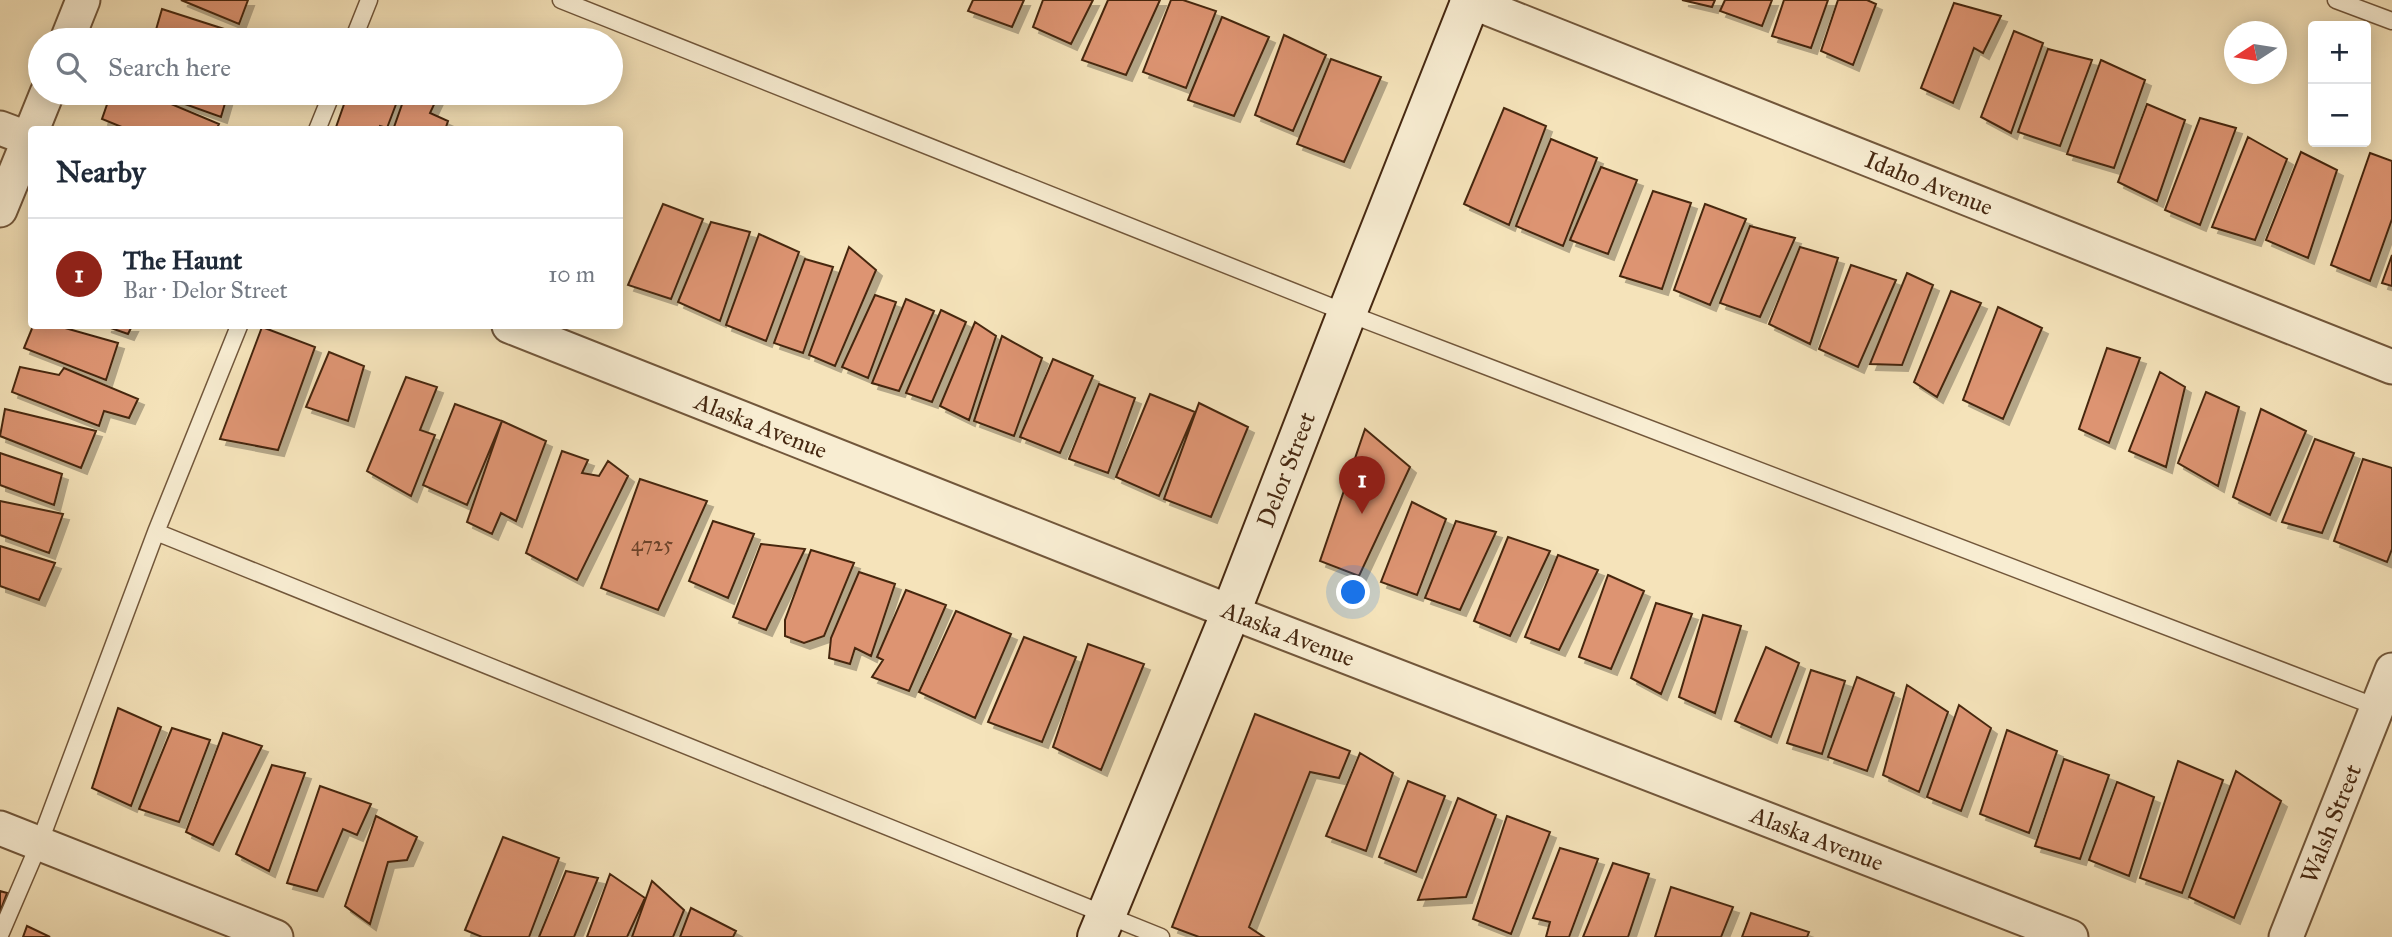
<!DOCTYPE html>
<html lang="en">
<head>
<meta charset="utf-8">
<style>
  :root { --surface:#fff; --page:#f2f2f3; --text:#1f2937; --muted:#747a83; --line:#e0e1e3; --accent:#8f2418 }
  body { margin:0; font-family:"IM FELL Great Primer",serif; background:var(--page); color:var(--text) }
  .controls { position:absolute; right:21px; top:21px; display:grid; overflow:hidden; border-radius:7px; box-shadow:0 4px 18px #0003 }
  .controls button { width:63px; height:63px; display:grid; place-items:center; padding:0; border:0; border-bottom:2px solid var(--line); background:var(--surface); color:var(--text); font:35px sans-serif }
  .compass { position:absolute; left:2224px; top:21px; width:63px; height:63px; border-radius:50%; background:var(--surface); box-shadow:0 4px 18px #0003; rotate:258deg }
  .you { position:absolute; left:1354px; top:593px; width:24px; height:24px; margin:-18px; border:5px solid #fff; border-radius:50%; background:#1a73e8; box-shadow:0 0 0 10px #1a73e833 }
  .badge { display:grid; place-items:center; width:46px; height:46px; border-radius:50%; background:var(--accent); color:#fff; font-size:23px; font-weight:700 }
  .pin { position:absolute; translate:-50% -58px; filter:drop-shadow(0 2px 4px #0008) }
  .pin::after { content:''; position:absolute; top:37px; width:24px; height:21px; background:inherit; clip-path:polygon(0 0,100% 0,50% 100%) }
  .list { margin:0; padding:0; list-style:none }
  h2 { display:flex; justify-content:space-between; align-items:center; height:91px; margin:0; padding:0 28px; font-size:30px }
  h2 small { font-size:23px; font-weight:400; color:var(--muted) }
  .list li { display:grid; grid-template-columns:46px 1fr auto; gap:21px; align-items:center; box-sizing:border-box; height:112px; padding:0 28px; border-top:2px solid var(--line) }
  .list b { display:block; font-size:26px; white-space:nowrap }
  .list p { margin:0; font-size:23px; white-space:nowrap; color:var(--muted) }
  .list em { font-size:23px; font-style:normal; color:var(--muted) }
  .icon { flex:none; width:38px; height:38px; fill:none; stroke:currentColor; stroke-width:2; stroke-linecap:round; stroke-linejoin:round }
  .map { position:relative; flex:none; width:2392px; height:937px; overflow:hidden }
  .search { position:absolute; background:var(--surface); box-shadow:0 4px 18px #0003; left:28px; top:28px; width:595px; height:77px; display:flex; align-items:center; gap:18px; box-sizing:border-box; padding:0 24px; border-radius:38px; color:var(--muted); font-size:26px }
  .panel { position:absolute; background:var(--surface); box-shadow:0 4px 18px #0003; left:28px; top:126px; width:595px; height:203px; border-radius:7px }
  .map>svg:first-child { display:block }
  .building { fill:#dd9472; stroke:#462811; stroke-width:2; filter:url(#shadow) }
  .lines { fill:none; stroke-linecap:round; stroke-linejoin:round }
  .lane-casing { stroke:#72573b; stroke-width:19 }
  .street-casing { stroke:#72573b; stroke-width:37 }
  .secondary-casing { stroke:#462811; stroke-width:42 }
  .lane { stroke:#f8edd2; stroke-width:16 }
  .street { stroke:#f8edd2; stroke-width:33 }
  .secondary { stroke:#f8edd2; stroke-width:38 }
  .labels { text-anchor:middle; stroke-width:7; stroke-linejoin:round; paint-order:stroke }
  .number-label { font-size:21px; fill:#6c4329 }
  .street-label { font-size:24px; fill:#462811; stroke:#f8edd2 }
</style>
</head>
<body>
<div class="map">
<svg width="2392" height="937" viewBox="0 0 2392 937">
  <defs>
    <filter id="shadow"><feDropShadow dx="6" dy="6" stdDeviation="0" flood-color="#0004"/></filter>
  </defs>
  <rect width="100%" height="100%" fill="#f5e3ba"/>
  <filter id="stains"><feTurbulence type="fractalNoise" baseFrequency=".00286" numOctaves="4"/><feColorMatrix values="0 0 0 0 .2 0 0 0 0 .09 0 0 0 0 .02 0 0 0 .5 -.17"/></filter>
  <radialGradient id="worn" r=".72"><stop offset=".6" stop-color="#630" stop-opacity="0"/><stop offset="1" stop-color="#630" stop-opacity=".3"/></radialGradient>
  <path class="building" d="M181,0H248L239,24Z
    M973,0H1024L1012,27L968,11Z
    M1043,0H1093L1071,44L1033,27Z
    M1108,0H1160L1126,75L1082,60Z
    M1171,0H1183L1216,11L1186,88L1143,72Z
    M1682,0H1715L1712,7Z
    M1725,0H1772L1762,26L1720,11Z
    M1784,0H1828L1811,48L1772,36Z
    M1838,0H1867L1876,4L1853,65L1821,51Z
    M1954,3L2001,16L1983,53L1974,48L1953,103L1921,88Z
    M162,9L249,37L248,40H153Z
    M1222,17L1269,37L1234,116L1188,100Z
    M2014,31L2043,43L2011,133L1981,117Z
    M1284,35L1326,55L1293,131L1255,115Z
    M2048,49L2092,60L2060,146L2018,132Z
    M1331,59L1381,77L1344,162L1297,144Z
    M2101,60L2145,80L2114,168L2067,154Z
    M111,93H145L219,124L216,130H129L102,119Z
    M154,93H228L221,117Z
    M348,93H378L398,99L387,128L380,126L379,130H335Z
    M406,93L439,94L430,113L448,121L445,130H393Z
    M2147,104L2185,120L2157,201L2118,182Z
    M1504,108L1546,126L1509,225L1464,204Z
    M2200,118L2236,128L2200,225L2165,210Z
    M2248,137L2287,159L2255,240L2212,227Z
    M1551,139L1597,158L1563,246L1516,226Z
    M2301,152L2337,170L2308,258L2266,240Z
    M2370,153L2392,161V219L2370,281L2331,265Z
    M1601,167L1637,180L1608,254L1570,240Z
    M1653,191L1691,203L1662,289L1620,276Z
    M663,204L703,219L671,299L628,285Z
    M1705,204L1746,219L1710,305L1674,290Z
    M711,222L750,232L720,321L678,302Z
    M1750,226L1795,238L1760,317L1720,303Z
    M759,234L799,252L766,341L726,325Z
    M849,247L876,270L835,366L809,355Z
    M1800,247L1838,258L1810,344L1769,324Z
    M2392,255V286L2382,283Z
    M805,259L833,267L803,353L774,343Z
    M1851,265L1896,280L1858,367L1819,349Z
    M1907,273L1933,285L1902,365L1870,364Z
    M1951,291L1981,303L1937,397L1914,382Z
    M875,295L896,302L868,378L842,367Z
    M906,299L934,311L899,391L872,383Z
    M1998,307L2042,328L2003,419L1963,400Z
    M941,310L966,322L932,402L906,393Z
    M975,322L996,336L969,420L940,406Z
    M33,326H58L118,343L106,380L24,348Z
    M105,326H132L128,334Z
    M262,327L315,347L278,450L220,439Z
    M1002,336L1042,358L1014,436L974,421Z
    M2107,348L2140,358L2109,443L2079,429Z
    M329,352L364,366L348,421L306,407Z
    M1053,359L1093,376L1060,453L1020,437Z
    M20,367L59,375L64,368L138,399L129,418L104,411L99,426L12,392Z
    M2160,372L2185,387L2166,467L2129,451Z
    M406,377L437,387L420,430L435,435L411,496L367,471Z
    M1099,384L1135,398L1108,473L1069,459Z
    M2206,392L2239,407L2218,486L2178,463Z
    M1150,394L1195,412L1159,496L1116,477Z
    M1199,403L1248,427L1211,517L1164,499Z
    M455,404L502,421L467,505L423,485Z
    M5,409L96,431L81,468L0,436Z
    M2261,409L2306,431L2270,515L2233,497Z
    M502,421L546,441L516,521L501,513L492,534L467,522Z
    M1365,429L1410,467L1359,576L1320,561Z
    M2315,439L2354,453L2322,533L2282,522Z
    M562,451L588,460L582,473L599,476L608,461L628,476L577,580L526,553Z
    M0,453L62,474L54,505L0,485Z
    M2363,459L2392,468V549L2387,562L2334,541Z
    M640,479L707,501L658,610L601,588Z
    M0,501L63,514L49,553L0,535Z
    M1412,502L1446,519L1417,595L1381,582Z
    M713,521L754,534L728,598L689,581Z
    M1456,521L1496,532L1460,610L1425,598Z
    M1508,537L1550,551L1510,636L1474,621Z
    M761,544L805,549L766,630L733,617Z
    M0,546L55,563L39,600L0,586Z
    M811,550L854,563L824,636L804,643L785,636V620Z
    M1558,555L1598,570L1559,650L1525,637Z
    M859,572L895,584L871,656L855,648L850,664L829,658L831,638Z
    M1608,575L1644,591L1611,669L1579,657Z
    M906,590L946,605L909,691L872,677L883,660L877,657Z
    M1656,603L1692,614L1661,694L1631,678Z
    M956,611L1011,634L975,718L919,692Z
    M1703,615L1741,626L1715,713L1679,697Z
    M1024,637L1076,657L1042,742L988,722Z
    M1088,644L1144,664L1101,770L1053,747Z
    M1766,647L1799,663L1771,737L1735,721Z
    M1811,670L1845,681L1822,754L1787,743Z
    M1857,677L1894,693L1867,771L1828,757Z
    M1907,685L1948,712L1919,792L1883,775Z
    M1959,705L1991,728L1961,811L1927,797Z
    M118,708L161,727L131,806L92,788Z
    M1255,714L1350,751L1339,778L1310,772L1249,927L1264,937H1199L1172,927Z
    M172,728L210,740L179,822L139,809Z
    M2007,730L2057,751L2029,833L1980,814Z
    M223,733L262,746L213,845L186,832Z
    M1360,753L1393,773L1366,851L1326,836Z
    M2064,759L2109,775L2080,859L2035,846Z
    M2178,761L2223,780L2182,893L2140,878Z
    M272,765L305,773L269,871L236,854Z
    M2236,771L2281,801L2234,918L2189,897Z
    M1408,781L1445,796L1416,872L1379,857Z
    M2117,782L2154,797L2129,876L2089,860Z
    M320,786L371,804L357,835L343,829L317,891L287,883Z
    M1458,798L1496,815L1466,897L1418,900Z
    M376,816L417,837L407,860L388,862L370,924L345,906Z
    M1507,816L1550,832L1511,934L1473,919Z
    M503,837L559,858L529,937H482L465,930Z
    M1560,848L1598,859L1569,937H1546L1550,922L1533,918Z
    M1613,863L1649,874L1628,937H1583Z
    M566,871L598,878L574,937H539Z
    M610,874L645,898L627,937H587Z
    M652,881L684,910L673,937H632Z
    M1671,887L1733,907L1721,937H1655Z
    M0,891L7,893L0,912Z
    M691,908L736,931L733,937H680Z
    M1751,913L1809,932L1807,937H1742Z
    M27,926L50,937H23Z"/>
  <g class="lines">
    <g class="lane-casing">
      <path id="lane" d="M561,0L1347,313L2382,709
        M2336,0L2392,21
        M353,40L369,0
        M317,130L332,93
        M156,532L1161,937
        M0,935L39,844L156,532L239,326"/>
    </g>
    <g class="street-casing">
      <g id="street">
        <path id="s1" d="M1467,0L2392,367"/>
        <path d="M67,40L83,0"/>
        <path d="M0,128L32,140"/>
        <path d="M32,130L47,93"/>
        <path d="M0,210L32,132"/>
        <path id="s2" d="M509,326L1231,612L2071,937"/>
        <path d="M0,828L276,937"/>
        <path id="s3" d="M2286,937L2392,670"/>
      </g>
    </g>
    <g class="secondary-casing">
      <g id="secondary">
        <path id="s4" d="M1097,937L1231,612L1347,313L1471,0"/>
      </g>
    </g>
    <use href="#lane" class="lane"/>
    <use href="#street" class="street"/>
    <use href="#secondary" class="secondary"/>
  </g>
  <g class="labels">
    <g class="number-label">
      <text x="652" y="551">4725</text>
    </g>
    <g class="street-label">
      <text dy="8" stroke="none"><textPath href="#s1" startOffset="497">Idaho Avenue</textPath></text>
      <text dy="8" stroke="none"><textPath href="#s2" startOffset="271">Alaska Avenue</textPath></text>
      <text dy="8" stroke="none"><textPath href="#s4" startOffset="504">Delor Street</textPath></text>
      <text dy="8" stroke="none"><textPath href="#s2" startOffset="838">Alaska Avenue</textPath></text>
      <text dy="8" stroke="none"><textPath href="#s3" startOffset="122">Walsh Street</textPath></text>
      <text dy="8" stroke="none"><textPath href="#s2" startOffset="1405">Alaska Avenue</textPath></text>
    </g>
  </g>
  <rect width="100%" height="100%" filter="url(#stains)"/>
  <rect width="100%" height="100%" fill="url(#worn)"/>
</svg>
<div class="controls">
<button>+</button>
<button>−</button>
</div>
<svg class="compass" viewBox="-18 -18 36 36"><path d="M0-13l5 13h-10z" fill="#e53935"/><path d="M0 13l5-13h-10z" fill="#747a83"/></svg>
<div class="you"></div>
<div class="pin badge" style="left:1362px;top:514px">1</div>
<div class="search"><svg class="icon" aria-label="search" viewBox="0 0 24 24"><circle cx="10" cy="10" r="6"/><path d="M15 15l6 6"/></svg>Search here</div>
<section class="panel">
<h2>Nearby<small></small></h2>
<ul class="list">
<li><span class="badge">1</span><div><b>The Haunt</b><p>Bar · Delor Street</p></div><em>10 m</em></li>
</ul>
</section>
</div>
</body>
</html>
